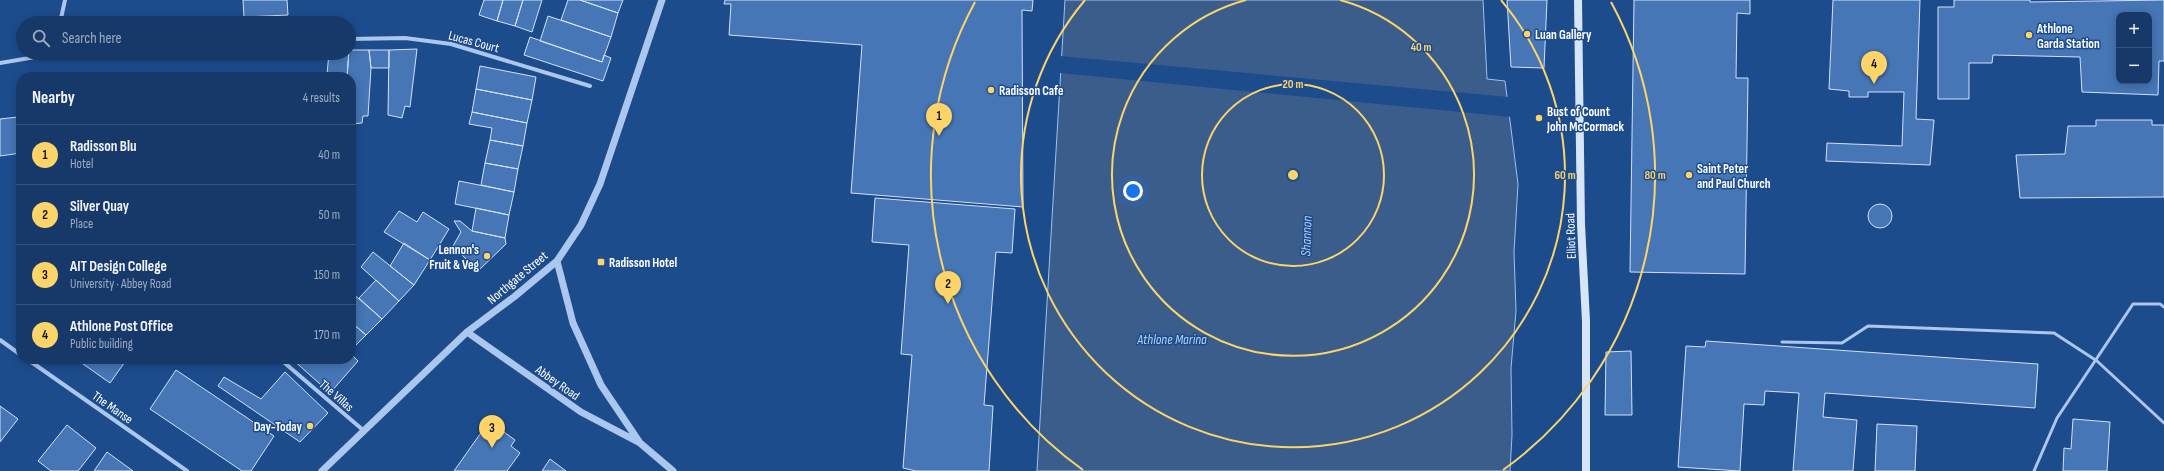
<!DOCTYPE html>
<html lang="en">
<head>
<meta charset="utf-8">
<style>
  :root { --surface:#16396a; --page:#1f4070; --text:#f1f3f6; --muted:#9eacc1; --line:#35537e; --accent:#fcd469 }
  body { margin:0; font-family:"Sofia Sans Condensed",sans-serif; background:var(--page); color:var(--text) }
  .controls { position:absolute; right:12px; top:12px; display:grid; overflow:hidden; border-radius:8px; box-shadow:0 2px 10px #0003 }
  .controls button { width:36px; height:36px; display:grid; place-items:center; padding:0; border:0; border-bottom:1px solid var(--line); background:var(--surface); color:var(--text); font:20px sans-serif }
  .you { position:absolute; left:1133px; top:191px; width:14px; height:14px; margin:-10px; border:3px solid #fff; border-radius:50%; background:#1a73e8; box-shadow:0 0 0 6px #1a73e833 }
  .badge { display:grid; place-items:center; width:26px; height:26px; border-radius:50%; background:var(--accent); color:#111; font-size:13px; font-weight:700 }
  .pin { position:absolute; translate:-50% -33px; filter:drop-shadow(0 1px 2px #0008) }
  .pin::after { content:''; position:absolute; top:21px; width:14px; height:12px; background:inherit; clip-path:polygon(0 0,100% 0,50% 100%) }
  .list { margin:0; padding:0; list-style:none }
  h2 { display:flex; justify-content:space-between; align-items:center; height:52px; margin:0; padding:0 16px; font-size:17px }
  h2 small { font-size:13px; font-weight:400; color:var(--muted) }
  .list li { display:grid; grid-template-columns:26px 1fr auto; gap:12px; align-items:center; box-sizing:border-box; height:60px; padding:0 16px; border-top:1px solid var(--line) }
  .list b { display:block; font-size:15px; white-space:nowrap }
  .list p { margin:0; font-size:13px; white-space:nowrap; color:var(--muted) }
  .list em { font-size:13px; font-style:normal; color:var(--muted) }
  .icon { flex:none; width:22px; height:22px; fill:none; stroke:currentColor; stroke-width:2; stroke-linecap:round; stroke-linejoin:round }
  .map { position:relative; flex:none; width:2164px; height:471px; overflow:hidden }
  .search { position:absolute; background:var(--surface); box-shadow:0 2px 10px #0003; left:16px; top:16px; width:340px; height:44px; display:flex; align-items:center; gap:10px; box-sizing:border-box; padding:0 14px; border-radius:22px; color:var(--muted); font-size:15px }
  .panel { position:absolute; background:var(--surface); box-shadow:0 2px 10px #0003; left:16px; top:72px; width:340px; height:292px; border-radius:16px }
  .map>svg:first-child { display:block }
  .water { fill:#3b5d8c; stroke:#9ec2ee }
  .pier { fill:#1d4c8d }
  .building { fill:#4676b5; stroke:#d0e2f9; fill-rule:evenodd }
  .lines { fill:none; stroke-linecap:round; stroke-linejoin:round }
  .service { stroke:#abc7ed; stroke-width:3 }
  .minor { stroke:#abc7ed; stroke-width:4 }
  .tertiary { stroke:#abc7ed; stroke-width:7 }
  .secondary { stroke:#d7e5f9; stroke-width:8 }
  .ring { fill:none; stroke:#fcd469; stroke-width:2 }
  .poi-dot { fill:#fcd469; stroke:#1d4c8d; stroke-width:1.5 }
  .labels { text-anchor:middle; stroke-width:3; stroke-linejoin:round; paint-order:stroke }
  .poi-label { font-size:13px; font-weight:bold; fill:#fff; stroke:#1d4c8d; text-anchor:start }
  .street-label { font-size:13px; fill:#fff; stroke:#1d4c8d }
  .water-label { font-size:14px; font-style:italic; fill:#b6d1f4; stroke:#1d4c8d }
  .centre { fill:#fcd469; stroke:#1d4c8d; stroke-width:2 }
  .ring-label { font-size:12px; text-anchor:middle; font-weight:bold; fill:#fcd469; stroke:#1d4c8d; stroke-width:3; stroke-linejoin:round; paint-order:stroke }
</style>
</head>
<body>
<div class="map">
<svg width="2164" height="471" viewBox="0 0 2164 471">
  <rect width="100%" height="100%" fill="#1d4c8d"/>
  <path class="water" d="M1065,0H1483L1487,79L1505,81L1518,184L1514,252L1516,311L1511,368L1512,435L1510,471H1037Z"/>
  <path class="pier" d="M1060,56L1509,97L1512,117L1060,73Z"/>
  <path class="building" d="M243,0H287L288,15L244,17Z
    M484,0H503L497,21L479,15Z
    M503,0H523L515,26L497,21Z
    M523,0H542L532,32L515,26Z
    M568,0H580L618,13L611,37L561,20Z
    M580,0H623L618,13Z
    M725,0H1033L1032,11L1022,10L1023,207L851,193L862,45L729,35L731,4H724Z
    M1507,0H1547L1544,68L1511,67Z
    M1634,0H1750V14L1737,13L1736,78H1748L1745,274L1630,272Z
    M1833,0H1920L1916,119L1934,120L1930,165L1826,161L1827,143L1902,146L1904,92H1868V97H1849V91L1829,89Z
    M1954,0H2030V2L2164,0V61H2159L2158,95L2082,92L2080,57L1993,55L1992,63H1969V99H1938V7H1954ZM2119,15H2149V81H2119Z
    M548,16L611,37L602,62L540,41Z
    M530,37L602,62L604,55L611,58L603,81L524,55Z
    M417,49L410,107L405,106L402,118L388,115L389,50Z
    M349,50H369L371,68L368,116H363L362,123L351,124V77H347Z
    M349,50L347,77H333V74H327L329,53H349Z
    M369,50H389V68H371Z
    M480,66L536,77L532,100L476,89Z
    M476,89L532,100L527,123L472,112Z
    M472,112L527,123L523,146L490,140L492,128L469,124Z
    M21,116V142L18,117Z
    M18,117L21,153L0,156V119Z
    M2096,120H2152V125H2164V197L2020,198L2016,155L2065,154L2068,126H2096Z
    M490,140L523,146L518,169L485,163Z
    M485,163L518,169L514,192L481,185Z
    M459,181L514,192L509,215L455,204Z
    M875,198L1015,209L1012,253L996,252L984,405L993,406L989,471H916L903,468L912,355L901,354L909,245L872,242Z
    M1868 216a12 12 0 1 1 24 0a12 12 0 1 1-24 0Z
    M476,208L509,215L505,238L472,231Z
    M399,211L417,222L423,212L449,229L430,260L384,232Z
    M454,221H460L472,231L505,238L506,244L478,271L453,246L461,232Z
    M404,243L430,260L414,285L390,266Z
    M373,252L414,285L399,301L361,267Z
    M376,280L399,301L382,319L359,298Z
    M351,292L382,319L366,335L351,322Z
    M351,322L366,335L351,350Z
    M1706,341L2038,364L2035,408L1825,393L1823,417L1857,420L1853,471H1793L1799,393L1765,391L1764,405L1744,404L1740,471L1678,467L1686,346L1705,347Z
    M1631,351L1632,415H1605L1606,352Z
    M351,354L358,361L330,393L292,359H351Z
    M76,359H127L110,383Z
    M176,370L274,436L251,471H242L150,409Z
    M285,372L328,413L300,442L218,386L224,377L261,399Z
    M0,406L18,419L0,442Z
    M2073,419L2110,422L2107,471H2063L2064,448L2071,449Z
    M1877,424L1917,426L1915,471H1875Z
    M67,425L96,448L78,471H51L38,461Z
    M485,427L493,433L497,427L515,440L511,446L520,453L507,471H454Z
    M107,452L133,471H94Z
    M550,459L566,471H542Z"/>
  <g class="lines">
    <path class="service" d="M1782,342L1842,343L1868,326L2054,333L2097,361L2164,423
      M2034,471L2057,418L2133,304H2160L2164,307"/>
    <path class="minor" d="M60,23L65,0
      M349,39L405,38L451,44L590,86
      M0,63L53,54L80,53
      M0,340L21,355
      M27,359L187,471
      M280,359L363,430"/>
    <path class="tertiary" d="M557,261L573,323L601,385L640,443
      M467,332L581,412L640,443L673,471
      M322,471L467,332L514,297L557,261L581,225L600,184L662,0"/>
    <path class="secondary" d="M1578,0L1581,224L1586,321V471"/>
  </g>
  <g class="ring">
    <circle cx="1293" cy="175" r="91"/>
    <path d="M1340 0A181 181 0 1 1 1246 0"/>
    <path d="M1501 0A272 272 0 1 1 1085 0"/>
    <path d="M1083 470A362 362 0 0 1 975 2M1611 2A362 362 0 0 1 1503 470"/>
  </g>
  <g class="poi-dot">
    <circle cx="1527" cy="34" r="4"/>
    <circle cx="2029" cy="35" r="4"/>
    <circle cx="991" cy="90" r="4"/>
    <circle cx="1539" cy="118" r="4"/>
    <circle cx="1689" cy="175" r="4"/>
    <circle cx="487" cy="256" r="4"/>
    <rect x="597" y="258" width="8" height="8" rx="2"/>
    <circle cx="310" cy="426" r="4"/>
  </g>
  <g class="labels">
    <g class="poi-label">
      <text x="2037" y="33">Athlone<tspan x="2037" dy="15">Garda Station</tspan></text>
      <text x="1535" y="39">Luan Gallery</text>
      <text x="999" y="95">Radisson Cafe</text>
      <text x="1547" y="116">Bust of Count<tspan x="1547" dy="15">John McCormack</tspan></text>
      <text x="1697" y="173">Saint Peter<tspan x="1697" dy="15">and Paul Church</tspan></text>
      <text x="479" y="254" text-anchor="end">Lennon's<tspan x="479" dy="15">Fruit &amp; Veg</tspan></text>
      <text x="609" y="267">Radisson Hotel</text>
      <text x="302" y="431" text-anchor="end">Day-Today</text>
    </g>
    <g class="street-label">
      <text transform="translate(474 41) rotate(15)" y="5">Lucas Court</text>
      <text transform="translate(1570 236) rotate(-92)" y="5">Elliot Road</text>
      <text transform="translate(517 277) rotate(-40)" y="5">Northgate Street</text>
      <text transform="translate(558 382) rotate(35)" y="5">Abbey Road</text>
      <text transform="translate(337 395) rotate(41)" y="5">The Villas</text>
      <text transform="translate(113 407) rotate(35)" y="5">The Manse</text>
    </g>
    <g class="water-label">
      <text transform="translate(1306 236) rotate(-88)" y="5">Shannon</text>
      <text x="1172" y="344">Athlone Marina</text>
    </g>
  </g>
  <circle cx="1293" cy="175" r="6" class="centre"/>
  <g class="ring-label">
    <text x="1421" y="51">40 m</text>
    <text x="1293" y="88">20 m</text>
    <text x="1565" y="179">60 m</text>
    <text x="1655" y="179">80 m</text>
  </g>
</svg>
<div class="controls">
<button>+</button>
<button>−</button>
</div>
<div class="you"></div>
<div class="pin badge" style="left:939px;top:136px">1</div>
<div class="pin badge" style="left:948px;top:304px">2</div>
<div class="pin badge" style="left:492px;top:448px">3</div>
<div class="pin badge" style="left:1874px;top:84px">4</div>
<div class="search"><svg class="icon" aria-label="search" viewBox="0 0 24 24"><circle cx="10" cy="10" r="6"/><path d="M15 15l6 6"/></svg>Search here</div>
<section class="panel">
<h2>Nearby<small>4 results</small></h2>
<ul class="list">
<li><span class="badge">1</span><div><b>Radisson Blu</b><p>Hotel</p></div><em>40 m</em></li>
<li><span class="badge">2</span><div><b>Silver Quay</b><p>Place</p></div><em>50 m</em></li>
<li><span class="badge">3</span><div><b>AIT Design College</b><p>University · Abbey Road</p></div><em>150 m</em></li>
<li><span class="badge">4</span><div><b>Athlone Post Office</b><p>Public building</p></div><em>170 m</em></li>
</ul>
</section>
</div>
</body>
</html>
